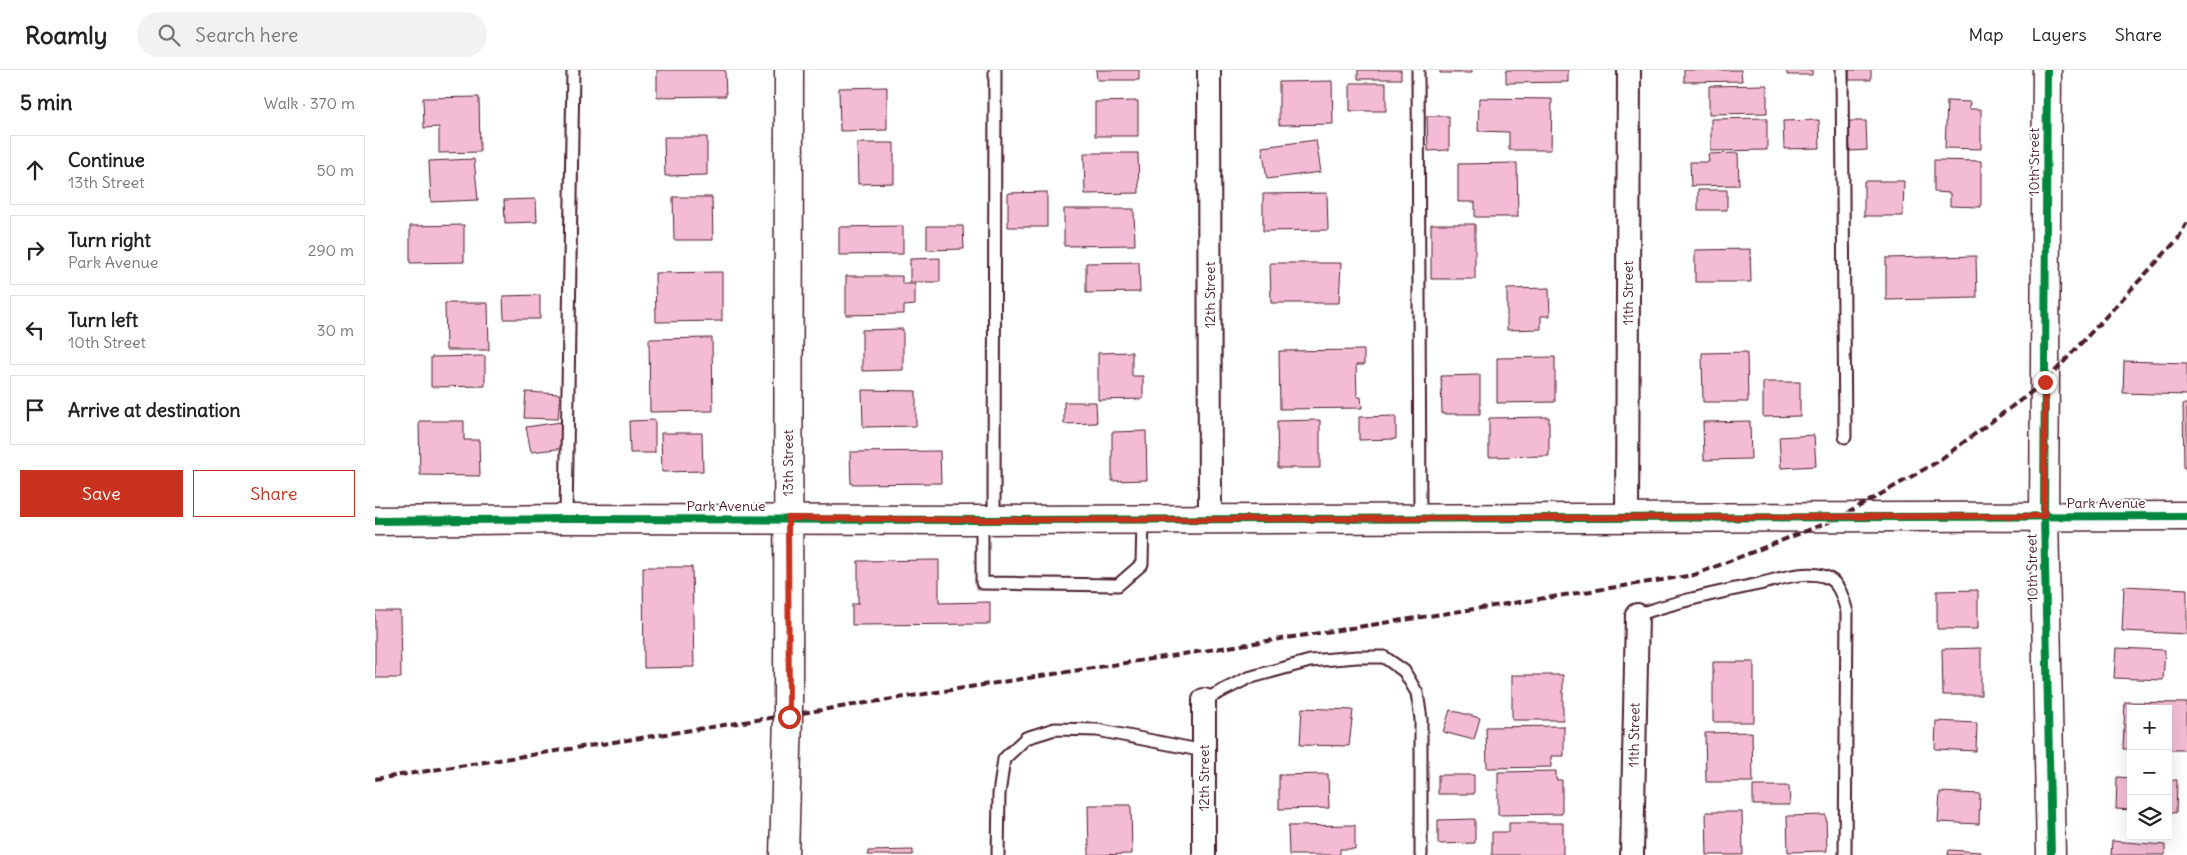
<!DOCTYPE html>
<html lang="en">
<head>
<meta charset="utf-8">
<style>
  :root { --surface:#fff; --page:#f2f2f2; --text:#222; --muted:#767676; --line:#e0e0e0; --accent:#c8321e }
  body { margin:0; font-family:Delius,sans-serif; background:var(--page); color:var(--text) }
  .controls { position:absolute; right:15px; bottom:15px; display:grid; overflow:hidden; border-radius:0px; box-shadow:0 5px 20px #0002 }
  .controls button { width:45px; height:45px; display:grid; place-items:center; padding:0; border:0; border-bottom:1px solid var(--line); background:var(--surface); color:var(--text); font:25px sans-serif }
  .stop { position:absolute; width:15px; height:15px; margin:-11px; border:4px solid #c8321e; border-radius:50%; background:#fff }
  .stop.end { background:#c8321e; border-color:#fff; box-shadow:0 1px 5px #0008 }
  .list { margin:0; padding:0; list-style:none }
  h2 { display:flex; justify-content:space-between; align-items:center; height:65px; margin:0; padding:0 20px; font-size:21px }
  h2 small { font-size:16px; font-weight:400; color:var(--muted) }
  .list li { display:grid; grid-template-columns:32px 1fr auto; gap:15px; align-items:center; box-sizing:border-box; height:70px; margin:0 10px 10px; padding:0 10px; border:1px solid var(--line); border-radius:0px }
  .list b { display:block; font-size:19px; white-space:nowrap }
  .list p { margin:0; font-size:16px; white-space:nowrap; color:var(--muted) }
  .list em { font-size:16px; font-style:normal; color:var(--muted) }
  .actions { display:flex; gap:10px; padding:15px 20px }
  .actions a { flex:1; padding:11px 0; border:1px solid var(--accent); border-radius:0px; text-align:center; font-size:18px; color:var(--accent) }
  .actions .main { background:var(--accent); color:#fff }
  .icon { flex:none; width:28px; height:28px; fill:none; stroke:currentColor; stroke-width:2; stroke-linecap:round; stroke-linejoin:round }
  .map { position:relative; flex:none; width:1812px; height:785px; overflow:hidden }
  header { display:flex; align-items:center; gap:30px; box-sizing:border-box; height:70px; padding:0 25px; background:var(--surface); border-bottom:1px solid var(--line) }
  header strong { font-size:24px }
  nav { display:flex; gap:28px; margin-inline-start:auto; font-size:18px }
  .search { width:350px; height:45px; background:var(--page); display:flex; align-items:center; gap:12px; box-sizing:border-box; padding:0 18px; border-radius:28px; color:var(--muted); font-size:19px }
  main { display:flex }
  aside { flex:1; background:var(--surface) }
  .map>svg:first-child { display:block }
  .building { fill:#f3bcd4; stroke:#4a1f2b }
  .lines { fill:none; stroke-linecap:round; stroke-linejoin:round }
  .service-casing { stroke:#4a1f2b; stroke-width:15 }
  .minor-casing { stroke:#4a1f2b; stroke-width:26 }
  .tertiary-casing { stroke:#4a1f2b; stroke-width:31 }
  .service { stroke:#fff; stroke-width:11 }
  .minor { stroke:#fff; stroke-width:22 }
  .tertiary { stroke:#fff; stroke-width:28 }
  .rail { stroke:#4a1f2b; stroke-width:4; stroke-dasharray:8 4; stroke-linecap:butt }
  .cycleway-casing { stroke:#fff; stroke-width:11 }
  .cycleway { stroke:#00873e; stroke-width:8 }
  .route { stroke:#c8321e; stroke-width:6 }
  .labels { text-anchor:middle; stroke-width:4; stroke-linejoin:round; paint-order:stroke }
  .street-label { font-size:14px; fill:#4a1f2b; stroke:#fff }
</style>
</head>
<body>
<header>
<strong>Roamly</strong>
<div class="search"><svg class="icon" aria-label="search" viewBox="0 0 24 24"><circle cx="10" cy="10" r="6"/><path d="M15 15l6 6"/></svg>Search here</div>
<nav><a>Map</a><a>Layers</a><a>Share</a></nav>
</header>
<main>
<aside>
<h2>5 min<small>Walk · 370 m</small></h2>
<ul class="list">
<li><svg class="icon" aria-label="ahead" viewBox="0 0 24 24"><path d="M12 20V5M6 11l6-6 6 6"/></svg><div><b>Continue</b><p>13th Street</p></div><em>50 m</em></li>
<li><svg class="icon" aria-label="right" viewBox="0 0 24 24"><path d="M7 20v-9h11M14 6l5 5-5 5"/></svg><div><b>Turn right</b><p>Park Avenue</p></div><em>290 m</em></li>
<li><svg class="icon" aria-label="left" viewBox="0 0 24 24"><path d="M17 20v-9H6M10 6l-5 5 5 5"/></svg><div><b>Turn left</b><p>10th Street</p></div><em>30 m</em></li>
<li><svg class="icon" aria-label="arrive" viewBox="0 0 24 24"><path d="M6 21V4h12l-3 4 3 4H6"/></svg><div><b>Arrive at destination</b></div></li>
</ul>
<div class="actions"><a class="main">Save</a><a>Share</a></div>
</aside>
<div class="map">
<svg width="1812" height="785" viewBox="0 0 1812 785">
  <rect width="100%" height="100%" fill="#fff"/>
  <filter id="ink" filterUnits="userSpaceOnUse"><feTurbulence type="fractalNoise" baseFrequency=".02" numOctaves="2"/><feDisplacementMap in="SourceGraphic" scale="10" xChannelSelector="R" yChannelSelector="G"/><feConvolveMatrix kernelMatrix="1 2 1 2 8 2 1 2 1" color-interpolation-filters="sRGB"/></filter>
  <g filter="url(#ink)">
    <path class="building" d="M282,0H350L351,26L282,27Z
      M721,0H764V10H722Z
      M983,0H1026V9H983Z
      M1065,0H1097V3H1065Z
      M1131,0H1193V12L1131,13Z
      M1309,0H1366L1367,11L1309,12Z
      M1412,0H1437V5H1412Z
      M1474,0H1496V10H1474Z
      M957,11L958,54L904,55V12Z
      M975,13H1011V41H975Z
      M1392,15V43L1334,44V16Z
      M512,17V60L465,61L464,18Z
      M104,27L105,82L64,83V57L49,58L48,28Z
      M1104,28L1177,29L1176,80H1134V62L1103,61Z
      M763,31V66H720V32Z
      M1572,31L1595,32L1594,39H1606V79L1570,78Z
      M1052,46H1074V80L1053,81Z
      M1392,48V80L1336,81V49Z
      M1444,50L1445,78L1409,79L1408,51Z
      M1474,51H1491L1492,80L1475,81Z
      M289,67H332V105L290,106Z
      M941,70L946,102L892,109L887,77Z
      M482,73H519V113L483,114Z
      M709,83H763L764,123L710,124Z
      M1363,83L1364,115L1316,116L1315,92H1334L1333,84Z
      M99,89L103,130L56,132L54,91Z
      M1559,90L1606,91V137L1575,136V123L1559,122Z
      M1142,93L1143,147H1100V132H1083V94Z
      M1489,111H1529L1528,146H1489Z
      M1323,120H1352V140H1323Z
      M672,122V157H633V123Z
      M952,123L953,160L888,161V124Z
      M298,127H337L338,170H299Z
      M161,129L162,152L130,153L129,130Z
      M689,139H759L760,175L689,176Z
      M1056,154H1100V209H1056Z
      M89,155V192L35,193V156Z
      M528,156V184L464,185V157Z
      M552,156H588L589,179L552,180Z
      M1375,179L1376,212H1320V180Z
      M1601,186L1602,228L1511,230V188Z
      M565,188V212H535V189Z
      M764,192L765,222L711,223V193Z
      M895,193H966L964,233H896Z
      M347,202V251L281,252L280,203Z
      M471,206H527V214H540V235L529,236V244L471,245Z
      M1174,218L1175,246H1166V259L1132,260V219Z
      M165,225V249H129L128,226Z
      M70,233H113L114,280H71Z
      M528,259V300L487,301V260Z
      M337,268L338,341L275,342L274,269Z
      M989,280V295H981L982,327H986L987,338L905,339L904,281Z
      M757,282V306H768V329L723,330V283Z
      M1372,282L1373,332H1328L1327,283Z
      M110,286V316L56,317V287Z
      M1180,287V332L1122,333V288Z
      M1749,291L1812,293V325L1748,323Z
      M1105,305V344H1067L1066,306Z
      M1388,312H1425V346L1388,347Z
      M487,320L541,321V356L488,357Z
      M151,322L185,324L183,349L149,348Z
      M689,332H721L722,353L689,354Z
      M1808,334H1812V398H1809Z
      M1021,346V369L984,370V347Z
      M1174,347V386L1114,387V348Z
      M280,350V383H255L254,351Z
      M945,350V398H903L902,351Z
      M44,351H89V370H104L105,406L45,405Z
      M1375,351L1376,389L1329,390L1328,352Z
      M186,352L190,378L156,382L151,357Z
      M771,361L772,410L737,411V362Z
      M286,363H327L328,401L287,402Z
      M1439,365L1441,396L1406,398L1404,367Z
      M565,381L566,413L476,414L475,382Z
      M564,490V533L615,532V554L477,555V534H483V491Z
      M268,497H317L319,597L269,598Z
      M1749,516L1812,519V564L1747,561Z
      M1603,520V559H1562V521Z
      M0,541H25L26,608H0Z
      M1606,578V625H1568L1567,579Z
      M1741,578L1790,580L1788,610L1739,608Z
      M1338,592H1379V652H1338Z
      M1137,605H1188V650H1137Z
      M1750,632L1812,633V680H1793V639H1756V679H1748Z
      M927,638L978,640L974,676L925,675Z
      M1075,640L1105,648L1099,670L1068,662Z
      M1561,651L1602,653L1601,681L1560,679Z
      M1189,656V686H1176V697L1112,698L1111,657Z
      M1377,662L1378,712H1331L1330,663Z
      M1181,701V710H1187V744L1123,745V702Z
      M953,704L954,738L904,739V705Z
      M1063,705H1099V724H1063Z
      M1742,707L1756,708V740L1741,739Z
      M1793,710H1802L1801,743L1793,742Z
      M1378,716H1414L1415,735H1378Z
      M1565,722L1605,724L1604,754L1563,752Z
      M713,735H756L757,784L714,785Z
      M1331,742H1367L1368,785H1332Z
      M1451,745L1452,781L1413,782L1412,746Z
      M1100,749V773L1063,774V750Z
      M1134,753H1188V785H1117V762H1134Z
      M980,755V779H965V785H914L913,756Z
      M1737,771L1790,775V785H1736Z
      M538,780V785H493V781Z
      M1574,780L1606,782V785H1573Z"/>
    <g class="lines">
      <g class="service-casing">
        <path id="service" d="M1043,0L1045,448
          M1467,0L1470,367
          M191,449L198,0
          M619,449L620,0
          M607,450V513L743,515L767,494L768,450
          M1262,545C1302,531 1343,523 1384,514C1401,510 1430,500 1448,506C1464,510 1468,528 1472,542L1470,785
          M829,630L873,608L935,591L982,587H1009L1029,601L1042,623L1046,649V785
          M623,785L624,724L629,689L651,668L680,659L722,660L829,681"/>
      </g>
      <g class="minor-casing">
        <path id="minor" d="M834,0L835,449
          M1252,446L1254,0
          M829,785V630
          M1257,785L1262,545"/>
      </g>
      <g class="tertiary-casing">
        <path id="tertiary" d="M1672,0L1669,446L1676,785
          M0,451L191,449L607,450L1812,446
          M409,785L413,647L414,0"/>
      </g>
      <use href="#service" class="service"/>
      <use href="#minor" class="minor"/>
      <use href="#tertiary" class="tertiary"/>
      <path class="rail" d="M0,709L1319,505L1464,448L1562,392L1670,312L1803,169L1812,152"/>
      <g class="cycleway-casing">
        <path id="cycleway" d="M1672,0L1669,446L1676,785
          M0,451L191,449L607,450L1812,446"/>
      </g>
      <use href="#cycleway" class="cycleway"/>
    </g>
  </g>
  <g class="lines" filter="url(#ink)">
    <path class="route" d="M414,647L413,448L607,450L1669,446L1670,312"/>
  </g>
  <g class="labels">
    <g class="street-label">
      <text transform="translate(1659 92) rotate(-90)" y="5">10th Street</text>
      <text transform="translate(1253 223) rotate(-90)" y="5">11th Street</text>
      <text transform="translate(835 225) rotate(-90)" y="5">12th Street</text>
      <text transform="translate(413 393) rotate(-90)" y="5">13th Street</text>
      <text x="1731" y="438">Park Avenue</text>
      <text x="351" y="441">Park Avenue</text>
      <text transform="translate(1657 498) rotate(-91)" y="5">10th Street</text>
      <text transform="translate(1259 665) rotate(-89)" y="5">11th Street</text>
      <text transform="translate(829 708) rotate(-90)" y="5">12th Street</text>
    </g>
  </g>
</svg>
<div class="controls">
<button>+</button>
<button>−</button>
<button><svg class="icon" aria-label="layers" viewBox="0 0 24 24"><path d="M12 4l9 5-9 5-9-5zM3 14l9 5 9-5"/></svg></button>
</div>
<div class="stop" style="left:414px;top:647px"></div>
<div class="stop end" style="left:1670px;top:312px"></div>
</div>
</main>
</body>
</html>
